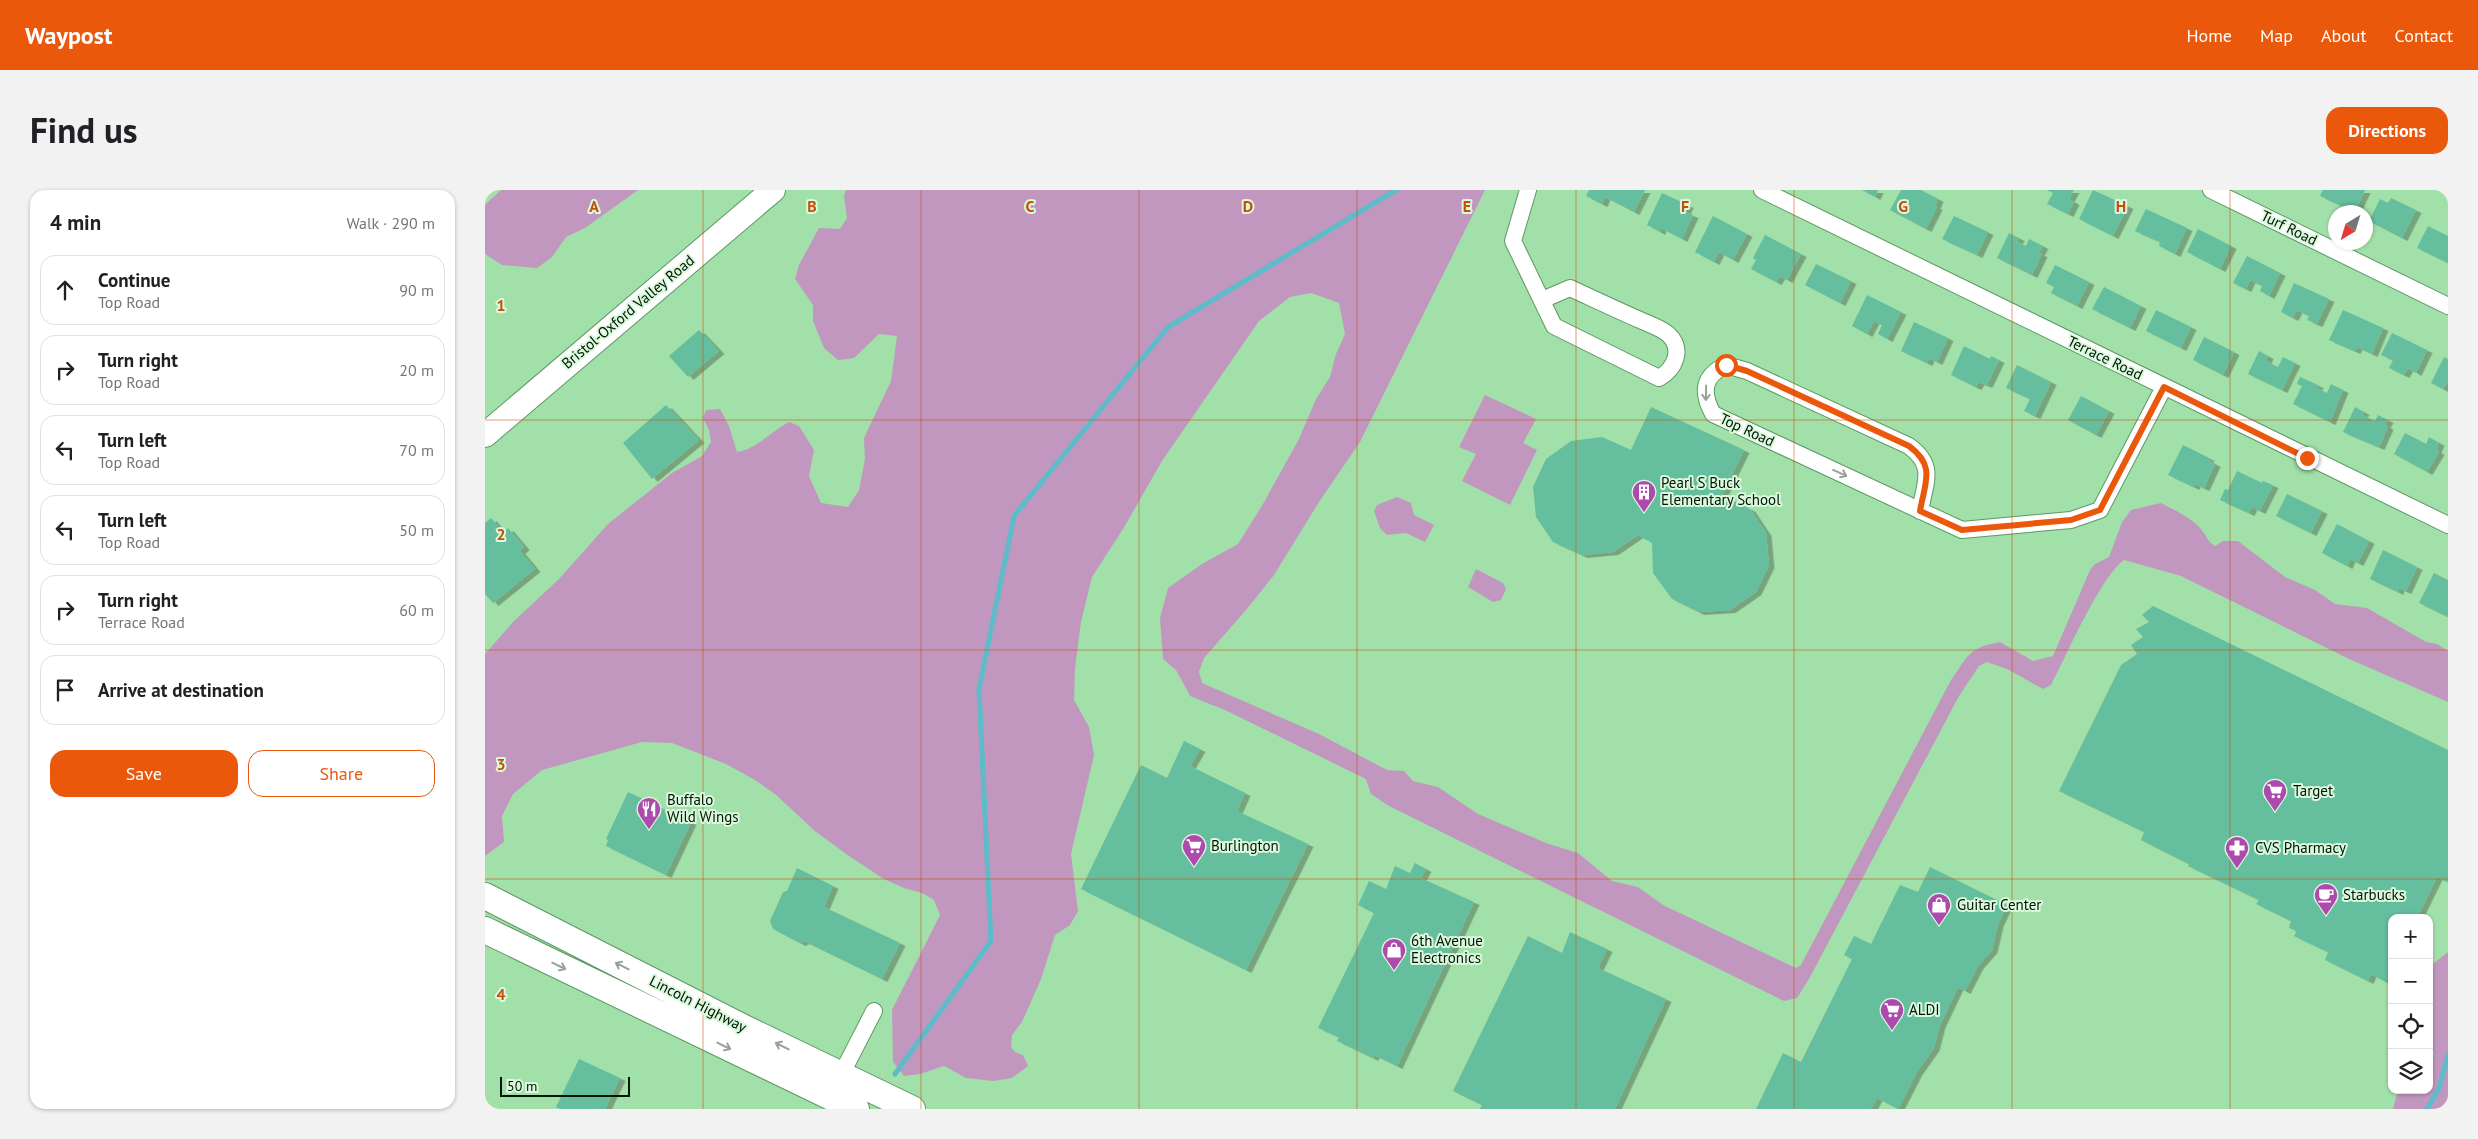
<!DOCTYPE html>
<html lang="en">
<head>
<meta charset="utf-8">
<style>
  :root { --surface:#fff; --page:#f2f2f2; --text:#202124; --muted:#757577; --line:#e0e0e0; --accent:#ea580c }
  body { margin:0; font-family:"PT Sans",sans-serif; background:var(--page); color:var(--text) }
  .controls { position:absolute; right:15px; bottom:15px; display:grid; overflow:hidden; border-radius:10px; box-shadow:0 1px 4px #0004 }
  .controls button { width:45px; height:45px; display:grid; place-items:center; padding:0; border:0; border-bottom:1px solid var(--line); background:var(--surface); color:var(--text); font:25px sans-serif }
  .compass { position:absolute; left:1843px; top:15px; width:45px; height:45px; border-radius:50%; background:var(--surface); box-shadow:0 1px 4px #0004; rotate:218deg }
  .scale { position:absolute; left:15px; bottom:12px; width:130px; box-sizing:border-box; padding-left:5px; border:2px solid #001403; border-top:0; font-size:14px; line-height:18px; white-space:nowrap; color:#001403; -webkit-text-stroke:4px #daf9dd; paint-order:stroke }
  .stop { position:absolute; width:15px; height:15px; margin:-11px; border:4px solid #ea580c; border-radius:50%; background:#fff }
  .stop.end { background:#ea580c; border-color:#fff; box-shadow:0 1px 5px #0008 }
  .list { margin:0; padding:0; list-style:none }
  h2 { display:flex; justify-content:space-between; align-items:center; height:65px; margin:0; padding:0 20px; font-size:21px }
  h2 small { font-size:16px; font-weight:400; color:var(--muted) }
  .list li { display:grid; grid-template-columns:32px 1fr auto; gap:15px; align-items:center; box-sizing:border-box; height:70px; margin:0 10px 10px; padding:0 10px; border:1px solid var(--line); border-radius:15px }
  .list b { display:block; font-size:19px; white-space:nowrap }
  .list p { margin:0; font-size:16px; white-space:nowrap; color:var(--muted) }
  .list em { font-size:16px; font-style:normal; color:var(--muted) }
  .actions { display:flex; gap:10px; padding:15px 20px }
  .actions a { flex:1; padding:11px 0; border:1px solid var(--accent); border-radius:15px; text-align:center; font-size:18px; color:var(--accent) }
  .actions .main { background:var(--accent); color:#fff }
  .icon { flex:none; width:28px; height:28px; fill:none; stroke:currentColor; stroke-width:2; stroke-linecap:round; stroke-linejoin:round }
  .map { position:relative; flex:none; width:1963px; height:919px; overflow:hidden; border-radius:15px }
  header { display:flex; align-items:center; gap:30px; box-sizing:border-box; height:70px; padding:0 25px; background:var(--accent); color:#fff }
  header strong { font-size:24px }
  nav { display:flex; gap:28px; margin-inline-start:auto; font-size:18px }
  .intro { display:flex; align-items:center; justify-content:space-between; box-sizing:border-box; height:120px; padding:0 30px }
  h1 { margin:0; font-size:35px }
  .button { padding:12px 22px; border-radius:15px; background:var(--accent); color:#fff; font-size:18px; font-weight:700 }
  main { display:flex; gap:30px; padding:0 30px }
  aside { flex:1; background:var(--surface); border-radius:15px; box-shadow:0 1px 4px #0004 }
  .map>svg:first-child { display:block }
  .green { fill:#c197bf }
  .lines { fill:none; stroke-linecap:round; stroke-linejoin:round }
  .stream { stroke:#5cbcc9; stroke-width:5 }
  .building { fill:#65be9d; filter:url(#shadow) }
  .minor-casing { stroke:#5c9864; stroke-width:18 }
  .secondary-casing { stroke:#5c9864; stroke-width:26 }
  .primary-casing { stroke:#5c9864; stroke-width:28 }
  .minor { stroke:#fff; stroke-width:16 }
  .secondary { stroke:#fff; stroke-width:24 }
  .primary { stroke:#fff; stroke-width:26 }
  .oneway { stroke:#99a19a }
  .route { stroke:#ea580c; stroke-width:6 }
  .grid { fill:none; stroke:#c54f0b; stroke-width:1; stroke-opacity:0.55 }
  .labels { text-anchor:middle; stroke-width:4; stroke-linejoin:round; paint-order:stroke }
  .street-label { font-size:15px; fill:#001403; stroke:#daf9dd }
  .poi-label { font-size:15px; fill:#001403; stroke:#daf9dd; text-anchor:start }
  .grid-label { font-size:16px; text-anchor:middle; font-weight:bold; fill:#c54f0b; stroke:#daf9dd; stroke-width:4; stroke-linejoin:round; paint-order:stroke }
</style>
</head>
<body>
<header>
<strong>Waypost</strong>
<nav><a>Home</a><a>Map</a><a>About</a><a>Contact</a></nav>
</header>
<div class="intro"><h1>Find us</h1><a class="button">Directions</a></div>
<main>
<aside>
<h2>4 min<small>Walk · 290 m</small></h2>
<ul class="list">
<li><svg class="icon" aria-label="ahead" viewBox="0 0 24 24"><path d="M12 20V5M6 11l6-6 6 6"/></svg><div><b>Continue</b><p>Top Road</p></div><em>90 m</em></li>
<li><svg class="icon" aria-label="right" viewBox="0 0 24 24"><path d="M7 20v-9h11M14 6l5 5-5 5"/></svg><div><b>Turn right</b><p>Top Road</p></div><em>20 m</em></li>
<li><svg class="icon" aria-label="left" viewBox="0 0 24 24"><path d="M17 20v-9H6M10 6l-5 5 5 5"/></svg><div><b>Turn left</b><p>Top Road</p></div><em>70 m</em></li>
<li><svg class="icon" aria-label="left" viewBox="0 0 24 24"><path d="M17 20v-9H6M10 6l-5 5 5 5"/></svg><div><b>Turn left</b><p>Top Road</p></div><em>50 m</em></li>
<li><svg class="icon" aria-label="right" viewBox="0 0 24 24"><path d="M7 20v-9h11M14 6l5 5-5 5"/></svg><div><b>Turn right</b><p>Terrace Road</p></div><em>60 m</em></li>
<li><svg class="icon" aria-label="arrive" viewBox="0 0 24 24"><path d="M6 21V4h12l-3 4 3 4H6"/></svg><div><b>Arrive at destination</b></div></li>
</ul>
<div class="actions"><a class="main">Save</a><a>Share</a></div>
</aside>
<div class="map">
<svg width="1963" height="919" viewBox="0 0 1963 919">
  <defs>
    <filter id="shadow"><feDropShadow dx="5.5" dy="3" stdDeviation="0" flood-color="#0004"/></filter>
  </defs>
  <rect width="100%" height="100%" fill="#a2e0a9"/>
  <path class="green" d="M16,0H153L100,38L81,47L67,67L52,78L17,75L0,64V15Z
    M361,0H1000L875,252L834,312L789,385L761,420L719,468L714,482L717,493L834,544L902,580L919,581L928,591L953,597L993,624L1061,653L1093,663L1127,691L1153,697L1178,715L1311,778L1316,775L1466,490C1484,465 1483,458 1515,452L1548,471L1568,466L1605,380L1610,374L1624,367L1637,332L1646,320L1676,313C1690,321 1709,328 1718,342C1723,348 1722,351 1730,356L1738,351H1753L1800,387L1830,400L1850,414L1882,418L1941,452L1952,454L1963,461V512L1862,468L1696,386L1639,370C1614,389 1583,463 1566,495L1558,499L1522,479L1502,472L1494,476L1474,506L1324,789L1312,808L1299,811L904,616L886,604L881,589L742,521L705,506L691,480L678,469L675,428L683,398L717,374L753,354L778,314L814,249L831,209L845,187L851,164L860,144L854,113L826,103L805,107L774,131L677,271L638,339L607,387L596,432L590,478L589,510L604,537L609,565L586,664L593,721L585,735L570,745L556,789L537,832L527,845L526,857L530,862L538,865L543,876L527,888L508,891L481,888L459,876L435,884L419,886L408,872L407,820L455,725L449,710L437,703L419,698L399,689L364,666L331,642L290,604L270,590L241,574L187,553L157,552L57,580L28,604L17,626L19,652L0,666V464L28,432L74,389L123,334L187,283L217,266L226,252L224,240L218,228L221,220L235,219L244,236L252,262C272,259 285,242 304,232L314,236L329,260L324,286L336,313L363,317L374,300L380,269L379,248L406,191L412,146L394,144L369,168L353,170L339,158L328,131V115L310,89L314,75L334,38L355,39L362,28L359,6Z
    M1000,205L1051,229L1038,253L1052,260L1025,315L977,291L991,264L974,257Z
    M912,307L926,313L929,325L949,335L940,352L921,343L902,345L895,338L889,321L892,315Z
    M991,379L1018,393L1021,399L1016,410L1008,412L983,397Z
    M1963,762V919H1908L1913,900H1944V777Z"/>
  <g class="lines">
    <path class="stream" d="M410,884L506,751L494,499L529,326L683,137L911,0
      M1942,919L1954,898L1963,865"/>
  </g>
  <path class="building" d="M1104,0H1160L1149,22L1120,7L1117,14L1101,6Z
    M1377,0H1393L1390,7Z
    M1416,0H1436L1453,9L1450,16L1452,17L1441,39L1405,20Z
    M1562,0H1589L1584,9L1589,12L1583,24L1562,14L1568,3Z
    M1608,0L1643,16L1628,46L1594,29Z
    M1838,0H1880L1870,22L1835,6Z
    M1177,3L1203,15L1200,22L1208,25L1197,49L1176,38L1175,42L1162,35Z
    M1906,8L1931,20L1917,48L1884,31L1895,9L1903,13Z
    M1661,19L1702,38L1690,64L1674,56L1675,52L1650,41Z
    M1228,26L1262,44L1248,70L1234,62L1229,72L1210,62Z
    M1469,26L1503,42L1492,65L1457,49Z
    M1943,36L1963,46V73L1932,58Z
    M1713,39L1746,56L1735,79L1702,62Z
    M1524,43L1534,48L1532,52L1541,56L1544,49L1558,56L1554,63L1557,64L1547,85L1512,68Z
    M1280,45L1316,64L1302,90L1295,86L1291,92L1266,79L1271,70L1268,68Z
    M1762,66L1795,83L1784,106L1775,101L1777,96L1765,90L1761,99L1748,93Z
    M1331,74L1366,91L1355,113L1320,95Z
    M1570,75L1604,92L1592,116L1566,103L1569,97L1561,93Z
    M1809,93L1844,109L1832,134L1822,130L1824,126L1812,120L1808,128L1796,122Z
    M1619,97L1656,116L1645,138L1607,119Z
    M1382,105L1416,122L1402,149L1393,144L1397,135L1389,131L1382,144L1367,136Z
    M1671,120L1706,137L1696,158L1661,141Z
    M1858,120L1898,138L1887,164L1872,157L1870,161L1844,150Z
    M1429,132L1463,148L1452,172L1444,168L1442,173L1416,161Z
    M214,140L234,161L203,187L184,166Z
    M1907,143L1942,160L1931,183L1923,178L1919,185L1904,178L1908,170L1896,165Z
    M1719,147L1749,162L1738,185L1708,170Z
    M1479,156L1505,169L1506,166L1514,170L1502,195L1494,192L1491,197L1466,185Z
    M1774,161L1783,166L1781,171L1793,177L1798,167L1810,173L1797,200L1763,184Z
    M1959,167L1963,169V191L1958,199L1946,193Z
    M1532,175L1566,192L1550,226L1539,221L1545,209L1521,198Z
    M1815,187L1833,195L1832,198L1842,203L1846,194L1858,200L1845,232L1808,214L1817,196L1812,194Z
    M1596,206L1624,221L1611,245L1583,230Z
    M181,215L214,250L167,289L138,253Z
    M1166,217L1259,260L1237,305L1265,319L1281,343L1284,375L1271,402L1245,420L1214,422L1187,409L1168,383L1167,353L1153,345L1128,362L1097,365L1068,352L1051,327L1048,297L1061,269L1086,251L1117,247L1146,260Z
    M1870,217L1879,222L1877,225L1890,231L1893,225L1903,230L1900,235L1903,237L1894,257L1858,242Z
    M1920,243L1941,254L1944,247L1954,253L1951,260L1954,262L1942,282L1909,264Z
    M1698,255L1724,268L1723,270L1730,274L1719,298L1710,294L1709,297L1683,285Z
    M1752,281L1777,293L1778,291L1788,295L1775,321L1767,317L1764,323L1735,310L1740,299L1743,300Z
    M1802,304L1837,321L1826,343L1791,326Z
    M6,328L18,342L23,338L39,357L35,361L50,379L8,413L0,404V333Z
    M1852,334L1884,351L1873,373L1865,369L1862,376L1837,363Z
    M1898,360L1932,377L1921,401L1914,398L1913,402L1885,389Z
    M1949,383L1963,390V427L1934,413Z
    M1668,416L1963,560V692L1952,687L1932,728H1907V780L1901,792L1886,784L1883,791L1840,770L1843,762L1809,746L1812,741L1804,738L1806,731L1771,714L1774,710L1703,676L1704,674L1656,650L1659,642L1574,601L1636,475L1652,464L1646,455L1658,447L1651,439L1664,432L1657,425Z
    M699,551L715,559L705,576L760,603L752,621L823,654L761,780L596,699L656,575L682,588Z
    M143,602L206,632L181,685L121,656L123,650L121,649Z
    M930,673L941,679L936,688L989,712L912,876L889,865L888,868L852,851L854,847L833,838L889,723L873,715L884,691L901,699L910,676L925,683Z
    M1445,677L1522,715L1513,734L1507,760L1493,776L1480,801L1473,797L1455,835L1449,858L1432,882L1413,919L1392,908L1386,919H1271L1298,863L1316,872L1367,769L1359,765L1369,746L1386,754L1415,695L1433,702Z
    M312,678L348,696L339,717L415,753L397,789L319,751L315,753L288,739L285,731L298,702L302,701Z
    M1085,742L1122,759L1113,778L1181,809L1130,919H995L997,915L968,901L1043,746L1077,763Z
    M94,869L135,888L120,919H75L71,917Z"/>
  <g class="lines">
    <g class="minor-casing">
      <path id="minor" d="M1043,0L1028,51L1069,136L1174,188C1190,179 1199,159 1183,144C1176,138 1164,134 1155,130C1132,120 1109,109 1085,98L1057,110
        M1277,0L1963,335
        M1726,0L1963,116
        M1435,321C1440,292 1451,276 1424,256L1262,181L1241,175C1218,186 1216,202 1228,224L1477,340L1586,330L1615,320L1679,197
        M356,885L389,821"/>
    </g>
    <g class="secondary-casing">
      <path id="secondary" d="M0,245L288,0"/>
    </g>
    <g class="primary-casing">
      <path id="primary" d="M0,706L259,838L427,919
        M0,740L371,919"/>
    </g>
    <use href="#minor" class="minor"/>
    <use href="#secondary" class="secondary"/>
    <use href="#primary" class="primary"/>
  </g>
  <defs><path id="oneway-shaft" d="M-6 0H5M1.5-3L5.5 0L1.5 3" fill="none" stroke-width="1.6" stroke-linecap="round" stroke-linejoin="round" transform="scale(1.25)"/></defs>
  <g class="oneway">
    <use href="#oneway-shaft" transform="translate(1221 203) rotate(91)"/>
    <use href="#oneway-shaft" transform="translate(1355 283) rotate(25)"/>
    <use href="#oneway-shaft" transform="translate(74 776) rotate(26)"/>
    <use href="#oneway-shaft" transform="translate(137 776) rotate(-153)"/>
    <use href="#oneway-shaft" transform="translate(239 856) rotate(26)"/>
    <use href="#oneway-shaft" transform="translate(297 856) rotate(-154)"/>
  </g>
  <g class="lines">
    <path class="route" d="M1241,175L1262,181L1424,256C1451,276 1440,292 1435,321L1477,340L1586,330L1615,320L1679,197L1822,268"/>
  </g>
  <path class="grid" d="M218,0V919M436,0V919M654,0V919M872,0V919M1091,0V919M1309,0V919M1527,0V919M1745,0V919M0,230H1963M0,460H1963M0,689H1963"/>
  <defs>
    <g id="building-pin" transform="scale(1.25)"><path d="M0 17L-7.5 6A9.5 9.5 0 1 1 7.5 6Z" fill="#ae49ae" stroke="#daf9dd"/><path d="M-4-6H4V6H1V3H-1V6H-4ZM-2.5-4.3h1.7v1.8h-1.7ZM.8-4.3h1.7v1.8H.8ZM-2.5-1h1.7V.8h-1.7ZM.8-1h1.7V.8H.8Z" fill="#fff"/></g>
    <g id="supermarket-pin" transform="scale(1.25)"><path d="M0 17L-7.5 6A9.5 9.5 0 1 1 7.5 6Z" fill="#ae49ae" stroke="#daf9dd"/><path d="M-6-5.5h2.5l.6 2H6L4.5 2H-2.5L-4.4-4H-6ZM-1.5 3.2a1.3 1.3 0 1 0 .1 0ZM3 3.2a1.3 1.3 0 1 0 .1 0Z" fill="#fff"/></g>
    <g id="restaurant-pin" transform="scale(1.25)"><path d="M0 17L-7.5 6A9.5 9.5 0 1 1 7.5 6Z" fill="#ae49ae" stroke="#daf9dd"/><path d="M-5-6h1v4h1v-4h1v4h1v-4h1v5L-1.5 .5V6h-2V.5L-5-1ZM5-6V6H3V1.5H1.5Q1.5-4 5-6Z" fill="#fff"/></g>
    <g id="pharmacy-pin" transform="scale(1.25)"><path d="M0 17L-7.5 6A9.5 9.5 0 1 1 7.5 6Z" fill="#ae49ae" stroke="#daf9dd"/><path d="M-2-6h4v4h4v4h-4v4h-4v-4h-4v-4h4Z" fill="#fff"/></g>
    <g id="cafe-pin" transform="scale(1.25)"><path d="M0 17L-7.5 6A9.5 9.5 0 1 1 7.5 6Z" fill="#ae49ae" stroke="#daf9dd"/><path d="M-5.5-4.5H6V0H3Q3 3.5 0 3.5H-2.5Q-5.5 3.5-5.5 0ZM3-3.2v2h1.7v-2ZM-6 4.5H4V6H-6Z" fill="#fff"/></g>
    <g id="shop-pin" transform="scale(1.25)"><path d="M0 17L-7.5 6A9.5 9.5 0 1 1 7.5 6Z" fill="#ae49ae" stroke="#daf9dd"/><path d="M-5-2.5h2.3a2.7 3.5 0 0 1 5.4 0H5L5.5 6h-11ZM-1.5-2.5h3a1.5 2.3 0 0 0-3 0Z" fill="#fff"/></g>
  </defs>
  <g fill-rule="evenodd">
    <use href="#building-pin" x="1159" y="302"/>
    <use href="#supermarket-pin" x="1790" y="601"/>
    <use href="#restaurant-pin" x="164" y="619"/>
    <use href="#supermarket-pin" x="709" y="656"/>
    <use href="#pharmacy-pin" x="1752" y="658"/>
    <use href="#cafe-pin" x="1841" y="705"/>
    <use href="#shop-pin" x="1454" y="715"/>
    <use href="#shop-pin" x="909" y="760"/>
    <use href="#supermarket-pin" x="1407" y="820"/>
  </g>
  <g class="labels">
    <g class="street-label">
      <text transform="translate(1804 38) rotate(26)" y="5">Turf Road</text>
      <text transform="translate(143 122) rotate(-40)" y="5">Bristol-Oxford Valley Road</text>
      <text transform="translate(1620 168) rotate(26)" y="5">Terrace Road</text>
      <text transform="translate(1262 240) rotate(25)" y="5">Top Road</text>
      <text transform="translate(213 814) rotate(27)" y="5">Lincoln Highway</text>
    </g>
    <g class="poi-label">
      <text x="1176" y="298">Pearl S Buck<tspan x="1176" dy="17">Elementary School</tspan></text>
      <text x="1808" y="606">Target</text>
      <text x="182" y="615">Buffalo<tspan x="182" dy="17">Wild Wings</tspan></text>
      <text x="726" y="661">Burlington</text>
      <text x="1770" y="663">CVS Pharmacy</text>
      <text x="1858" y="710">Starbucks</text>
      <text x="1472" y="720">Guitar Center</text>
      <text x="926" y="756">6th Avenue<tspan x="926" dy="17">Electronics</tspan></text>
      <text x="1424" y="825">ALDI</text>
    </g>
  </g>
  <g class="grid-label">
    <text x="109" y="22">A</text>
    <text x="327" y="22">B</text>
    <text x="545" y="22">C</text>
    <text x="763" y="22">D</text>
    <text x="982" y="22">E</text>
    <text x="1200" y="22">F</text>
    <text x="1418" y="22">G</text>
    <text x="1636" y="22">H</text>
    <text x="16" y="121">1</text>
    <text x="16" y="350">2</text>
    <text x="16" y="580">3</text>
    <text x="16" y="810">4</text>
  </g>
</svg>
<div class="controls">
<button>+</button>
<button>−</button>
<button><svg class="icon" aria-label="locate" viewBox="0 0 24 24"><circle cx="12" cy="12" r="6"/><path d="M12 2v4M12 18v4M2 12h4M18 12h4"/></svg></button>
<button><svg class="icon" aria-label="layers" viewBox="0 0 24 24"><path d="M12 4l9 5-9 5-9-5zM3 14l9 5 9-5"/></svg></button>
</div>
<svg class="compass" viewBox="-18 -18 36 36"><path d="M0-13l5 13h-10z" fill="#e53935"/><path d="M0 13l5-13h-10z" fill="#757577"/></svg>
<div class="scale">50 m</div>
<div class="stop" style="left:1241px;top:175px"></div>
<div class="stop end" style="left:1822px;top:268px"></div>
</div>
</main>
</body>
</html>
